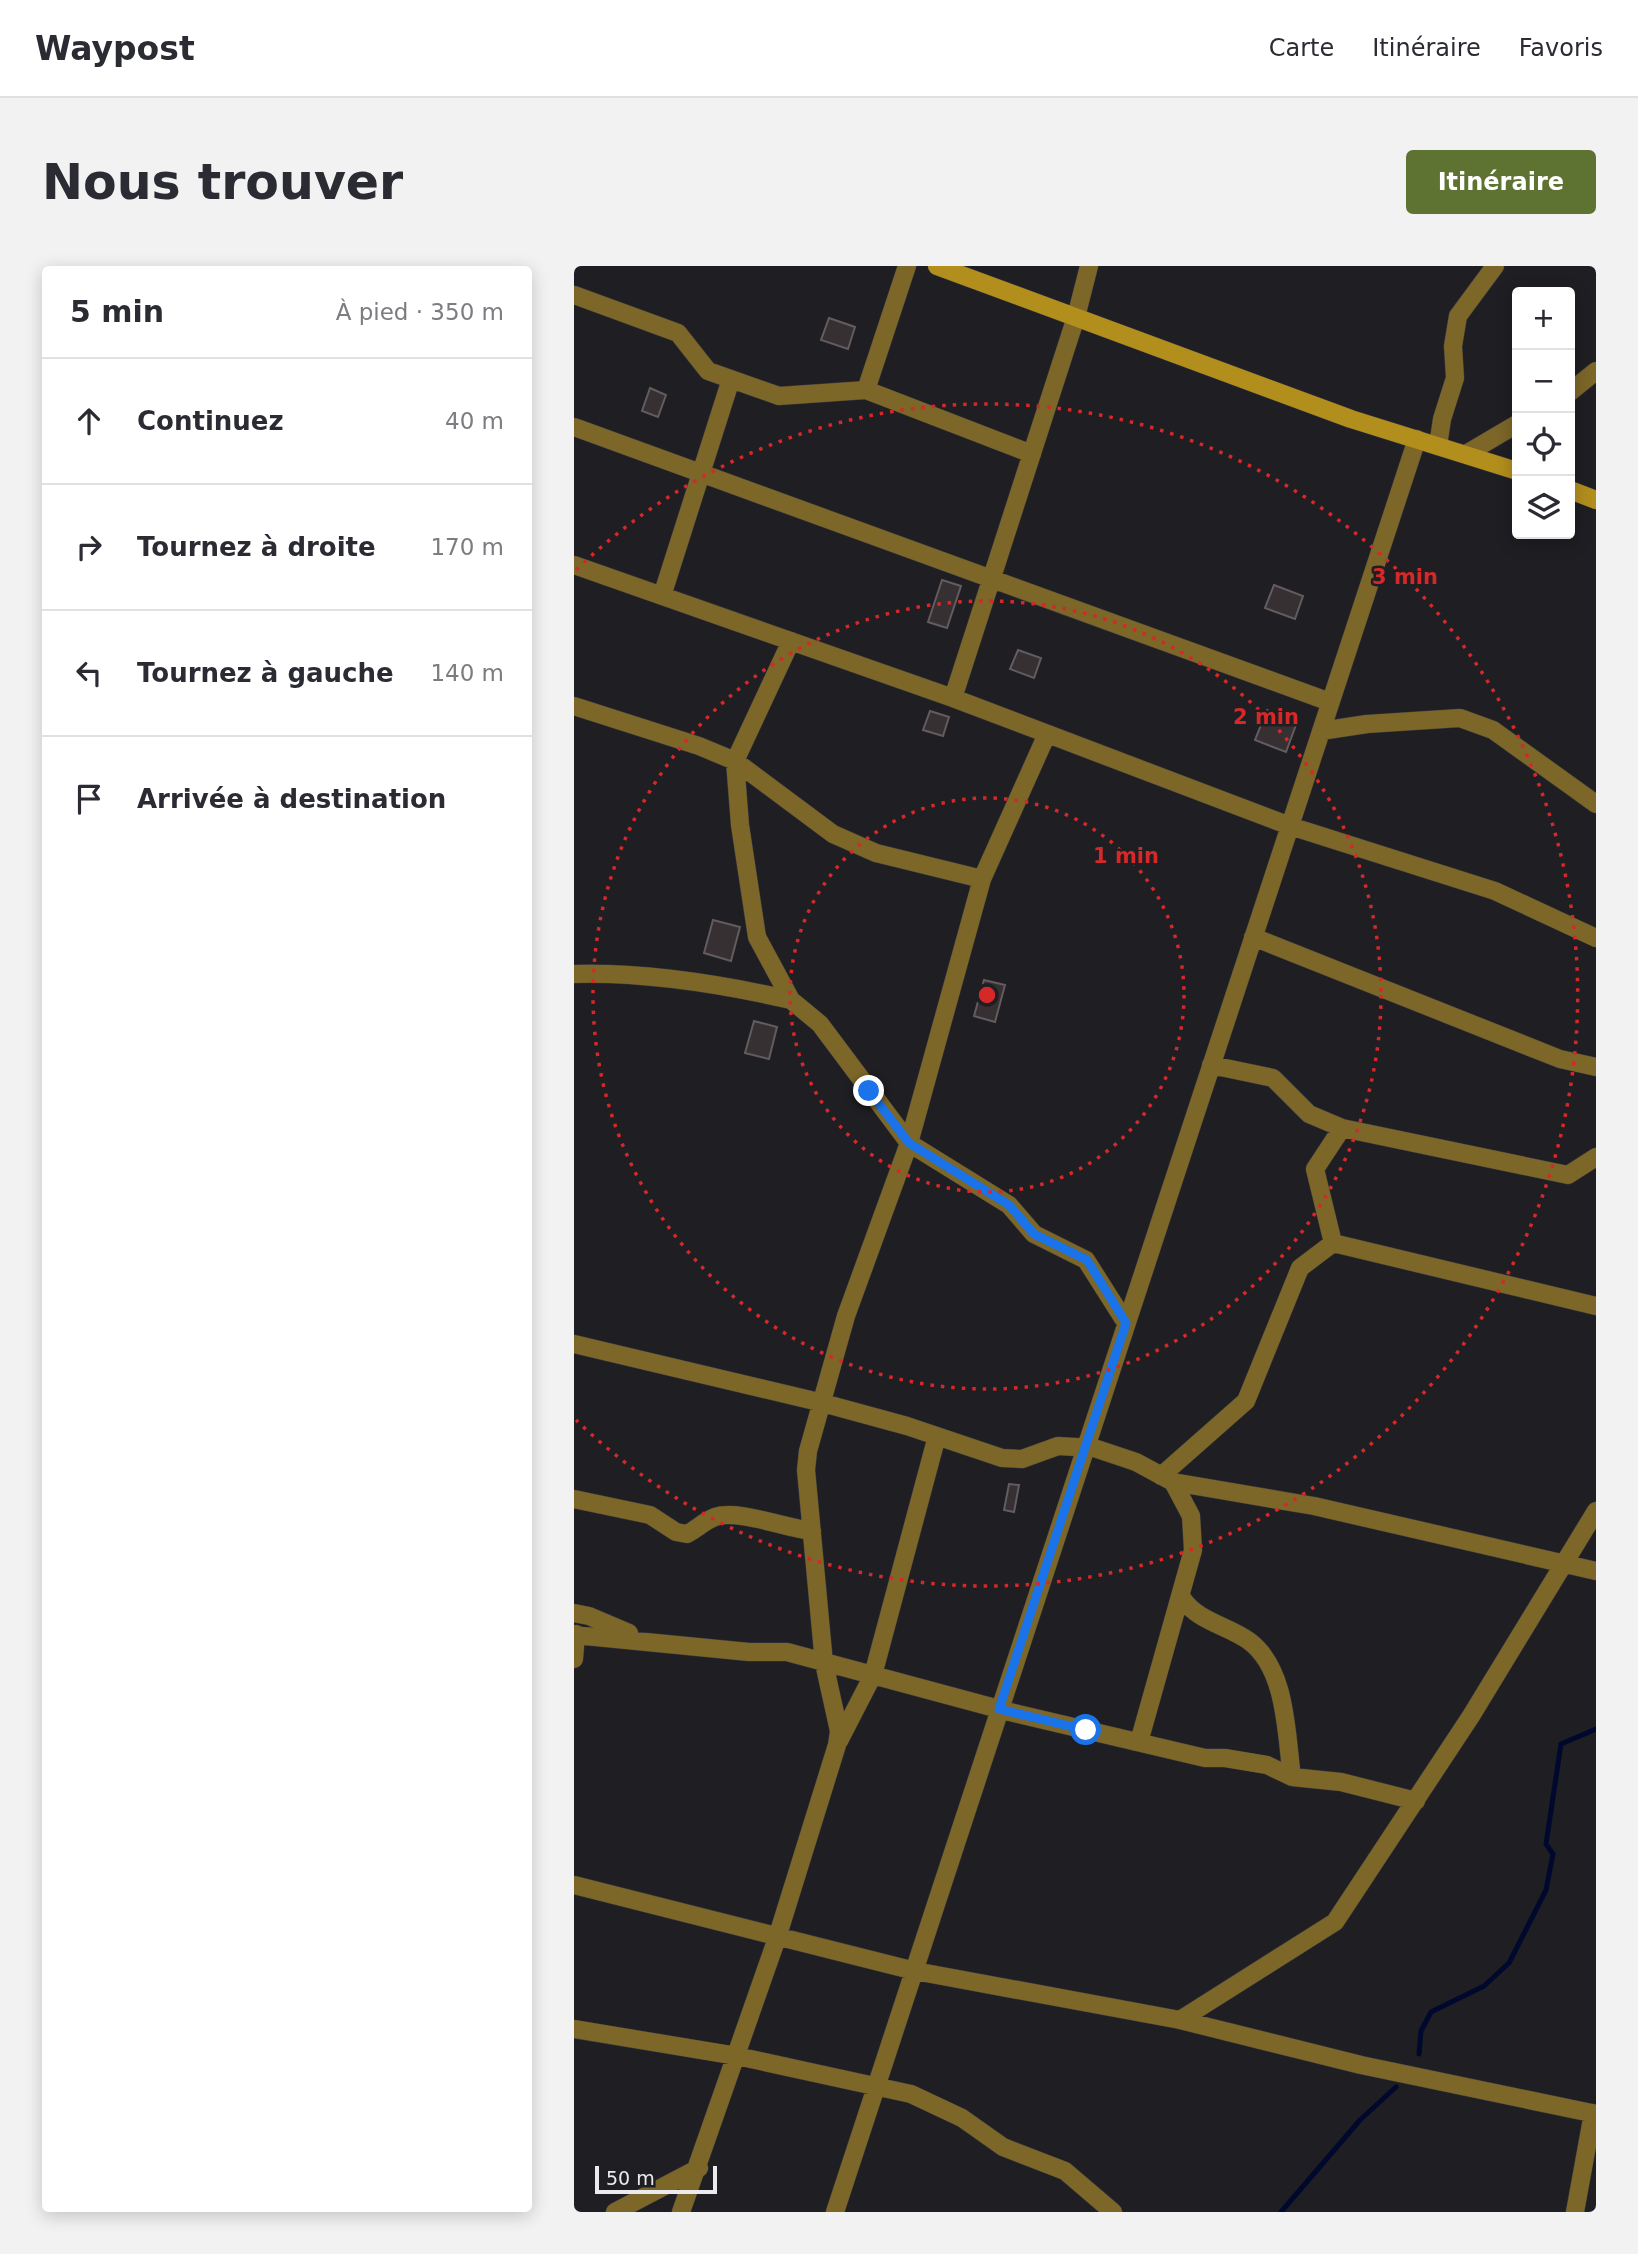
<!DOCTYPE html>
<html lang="fr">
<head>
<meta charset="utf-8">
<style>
  :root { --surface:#fff; --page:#f2f2f3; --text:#2b2b33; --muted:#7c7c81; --line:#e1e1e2; --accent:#5e7332 }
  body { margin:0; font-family:"DejaVu Sans",sans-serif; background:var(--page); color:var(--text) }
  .controls { position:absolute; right:21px; top:21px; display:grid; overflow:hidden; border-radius:7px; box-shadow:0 4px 18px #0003 }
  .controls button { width:63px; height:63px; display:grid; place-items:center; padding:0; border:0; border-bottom:2px solid var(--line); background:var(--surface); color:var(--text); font:35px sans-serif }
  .scale { position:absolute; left:21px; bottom:18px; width:122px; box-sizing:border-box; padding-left:7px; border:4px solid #ebebef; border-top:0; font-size:19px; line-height:24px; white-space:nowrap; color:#ebebef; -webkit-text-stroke:5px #1e1e23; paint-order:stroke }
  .stop { position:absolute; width:21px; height:21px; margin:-16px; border:5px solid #1a73e8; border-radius:50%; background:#fff }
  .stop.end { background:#1a73e8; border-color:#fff; box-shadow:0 2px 7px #0008 }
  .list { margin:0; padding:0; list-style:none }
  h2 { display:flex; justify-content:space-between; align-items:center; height:91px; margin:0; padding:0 28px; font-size:30px }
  h2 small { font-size:23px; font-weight:400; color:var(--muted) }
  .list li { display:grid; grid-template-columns:46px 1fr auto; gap:21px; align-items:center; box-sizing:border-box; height:126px; padding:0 28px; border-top:2px solid var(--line) }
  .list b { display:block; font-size:26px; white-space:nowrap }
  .list em { font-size:23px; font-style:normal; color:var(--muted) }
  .icon { flex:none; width:38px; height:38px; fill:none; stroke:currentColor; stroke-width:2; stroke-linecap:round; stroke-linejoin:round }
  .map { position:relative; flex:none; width:1022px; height:1946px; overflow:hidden; border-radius:7px }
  header { display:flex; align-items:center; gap:42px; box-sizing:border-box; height:98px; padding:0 35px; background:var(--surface); border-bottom:2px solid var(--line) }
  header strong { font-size:33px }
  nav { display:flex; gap:38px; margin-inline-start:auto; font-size:24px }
  .intro { display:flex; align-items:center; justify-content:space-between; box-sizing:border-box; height:168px; padding:0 42px }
  h1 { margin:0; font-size:49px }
  .button { padding:18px 32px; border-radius:7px; background:var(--accent); color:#fff; font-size:24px; font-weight:700 }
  main { display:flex; gap:42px; padding:0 42px }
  aside { flex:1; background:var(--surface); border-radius:7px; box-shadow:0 4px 18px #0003 }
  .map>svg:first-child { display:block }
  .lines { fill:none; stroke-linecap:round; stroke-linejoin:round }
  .stream { stroke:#00092d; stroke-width:5 }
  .building { fill:#363032; stroke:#635c5e; stroke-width:2 }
  .street-casing { stroke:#3b3b40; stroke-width:19 }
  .secondary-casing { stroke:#3b3b40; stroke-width:19 }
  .street { stroke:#7c6628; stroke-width:18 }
  .secondary { stroke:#b28e1d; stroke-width:18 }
  .route { stroke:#1a73e8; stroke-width:9 }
  .ring { fill:none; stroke:#d62828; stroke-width:3.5; stroke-dasharray:3.5 7 }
  .centre { fill:#d62828; stroke:#1e1e23; stroke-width:3.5 }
  .ring-label { font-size:21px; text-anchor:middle; font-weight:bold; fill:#d62828; stroke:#1e1e23; stroke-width:5; stroke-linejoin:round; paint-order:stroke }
</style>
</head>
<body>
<header>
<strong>Waypost</strong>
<nav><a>Carte</a><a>Itinéraire</a><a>Favoris</a></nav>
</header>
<div class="intro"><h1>Nous trouver</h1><a class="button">Itinéraire</a></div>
<main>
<aside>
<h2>5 min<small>À pied · 350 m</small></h2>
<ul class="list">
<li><svg class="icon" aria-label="ahead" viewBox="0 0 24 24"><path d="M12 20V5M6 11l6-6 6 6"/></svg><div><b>Continuez</b></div><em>40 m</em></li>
<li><svg class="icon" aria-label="right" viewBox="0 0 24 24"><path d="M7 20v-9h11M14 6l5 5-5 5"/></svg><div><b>Tournez à droite</b></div><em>170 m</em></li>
<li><svg class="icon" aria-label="left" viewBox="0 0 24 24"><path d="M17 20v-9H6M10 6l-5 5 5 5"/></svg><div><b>Tournez à gauche</b></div><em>140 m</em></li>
<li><svg class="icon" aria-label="arrive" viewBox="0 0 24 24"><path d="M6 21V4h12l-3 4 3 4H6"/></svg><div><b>Arrivée à destination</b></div></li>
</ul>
</aside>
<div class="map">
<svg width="1022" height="1946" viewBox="0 0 1022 1946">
  <rect width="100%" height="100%" fill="#1e1e23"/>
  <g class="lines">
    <path class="stream" d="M845,1788L847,1765L857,1746L910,1720L935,1697L972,1624L979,1588L972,1578L987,1478L1022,1463
      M707,1946L786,1854L822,1821"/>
  </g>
  <path class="building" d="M255,52L281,61L274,83L247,74Z
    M76,122L92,129L84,151L68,145Z
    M368,314L387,320L373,362L354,356Z
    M700,319L729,330L721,353L691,342Z
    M444,384L467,392L460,412L436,403Z
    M693,444L723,456L712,486L681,474Z
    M356,445L375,451L369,470L349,464Z
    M139,654L166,661L157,695L130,687Z
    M410,714L431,719L421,756L400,750Z
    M180,755L203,761L195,793L171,787Z
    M435,1218L445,1219L440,1246L430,1244Z"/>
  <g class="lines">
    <g class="street-casing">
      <path id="street" d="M0,29L104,67L134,105L205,130L292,124L458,188
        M292,124L333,0
        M996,126L1022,105
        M0,161L756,436
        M864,180L868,153L881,112L879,80L884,50L921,0
        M892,188L943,158
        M0,299L379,432L716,560L921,625L1022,672
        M88,330L157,113
        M217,375L161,495L166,559L183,671L217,734L246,758L335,877L435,939L460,968L512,994L552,1057
        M379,432L502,51L515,0
        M0,440L125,480L161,495L259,568L302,587L408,613
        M747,465L793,458L886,452L919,464L1022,538
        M679,671L986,793L1022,801
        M0,708C72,706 147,718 217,734
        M637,799L699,812L735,848L768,862L994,909L1022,891
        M759,977L1022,1040
        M0,1078L245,1136L333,1160L428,1192L448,1193L484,1180L520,1182L562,1196L599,1216L740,1240L1022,1305
        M587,1210L672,1135L726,1002L759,977L741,903L768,862
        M0,1233L76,1249L102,1266L113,1268C123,1263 130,1255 141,1251C163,1243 212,1262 238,1265
        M608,1332C624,1356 653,1359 675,1375C713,1403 712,1468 718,1511
        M0,1347L15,1350L55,1367
        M0,1369L175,1386H213L436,1446L631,1492H651L693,1499L718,1511L767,1516L842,1535
        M0,1393L2,1368
        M265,1475L299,1409L363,1170
        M565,1476L619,1284L617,1250L599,1216
        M0,1619L341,1705L606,1754L787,1799L1022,1848
        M606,1754L761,1656L897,1450L1022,1245
        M0,1763L163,1790L337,1828L388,1852L429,1881L491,1905L539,1946
        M41,1946L125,1902
        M107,1946L203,1672L263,1479L265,1465L250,1397L232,1204L234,1185L272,1050L335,877L408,613L473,468
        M261,1946L843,173
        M1001,1946L1019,1847"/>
    </g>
    <g class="secondary-casing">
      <path id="secondary" d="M363,0L777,153L943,205
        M996,224L1022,234"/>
    </g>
    <use href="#street" class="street"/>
    <use href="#secondary" class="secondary"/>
  </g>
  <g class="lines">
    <path class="route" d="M295,825L335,877L435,939L460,968L513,994L552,1057L425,1443L512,1464"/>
  </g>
  <g class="ring">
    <circle cx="413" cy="729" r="197"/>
    <circle cx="413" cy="729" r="394"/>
    <path d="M2 304A591 591 0 1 1 2 1154"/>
  </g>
  <circle cx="413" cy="729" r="10" class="centre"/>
  <g class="ring-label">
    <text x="831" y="318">3 min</text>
    <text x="692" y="458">2 min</text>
    <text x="552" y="597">1 min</text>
  </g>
</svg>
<div class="controls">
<button>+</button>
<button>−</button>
<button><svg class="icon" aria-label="locate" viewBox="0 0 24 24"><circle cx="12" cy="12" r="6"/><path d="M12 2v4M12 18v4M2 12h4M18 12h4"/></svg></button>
<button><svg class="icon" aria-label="layers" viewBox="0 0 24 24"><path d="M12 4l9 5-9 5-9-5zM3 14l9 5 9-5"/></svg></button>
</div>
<div class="scale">50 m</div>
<div class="stop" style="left:512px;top:1464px"></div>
<div class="stop end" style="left:295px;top:825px"></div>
</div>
</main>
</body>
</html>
